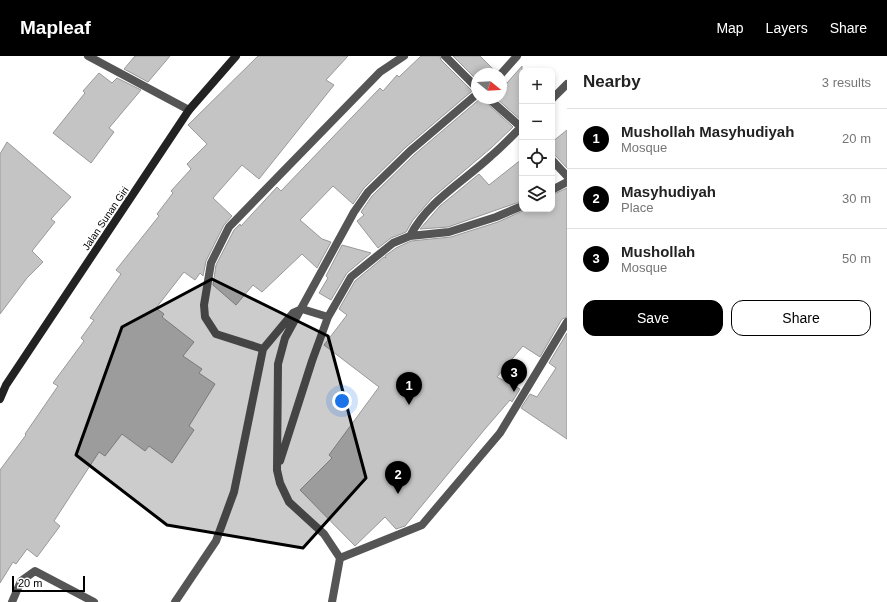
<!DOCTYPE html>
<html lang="en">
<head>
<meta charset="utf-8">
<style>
  :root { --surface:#fff; --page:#f2f2f2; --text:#222; --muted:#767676; --line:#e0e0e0; --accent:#000 }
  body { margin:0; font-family:Helvetica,sans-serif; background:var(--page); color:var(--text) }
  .controls { position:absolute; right:12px; top:12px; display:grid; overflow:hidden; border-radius:8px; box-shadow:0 2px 6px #0003 }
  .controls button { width:36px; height:36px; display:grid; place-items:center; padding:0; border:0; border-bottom:1px solid var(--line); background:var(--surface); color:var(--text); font:20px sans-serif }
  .compass { position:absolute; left:471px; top:12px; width:36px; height:36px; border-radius:50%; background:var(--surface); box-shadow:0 2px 6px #0003; rotate:108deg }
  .scale { position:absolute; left:12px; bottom:10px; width:73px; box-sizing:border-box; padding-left:4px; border:2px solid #000; border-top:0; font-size:11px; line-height:14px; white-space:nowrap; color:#000; -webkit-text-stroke:3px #fff; paint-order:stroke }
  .you { position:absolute; left:342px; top:345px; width:14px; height:14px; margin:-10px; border:3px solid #fff; border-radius:50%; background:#1a73e8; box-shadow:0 0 0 6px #1a73e833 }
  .badge { display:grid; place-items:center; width:26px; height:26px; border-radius:50%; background:var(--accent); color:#fff; font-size:13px; font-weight:700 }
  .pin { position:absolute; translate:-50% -33px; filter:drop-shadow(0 1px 2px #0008) }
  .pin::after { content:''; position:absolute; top:21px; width:14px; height:12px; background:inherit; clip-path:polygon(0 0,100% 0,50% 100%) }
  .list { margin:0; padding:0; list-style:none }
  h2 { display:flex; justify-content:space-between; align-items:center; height:52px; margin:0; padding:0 16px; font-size:17px }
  h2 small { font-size:13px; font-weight:400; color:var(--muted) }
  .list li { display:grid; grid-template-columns:26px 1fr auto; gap:12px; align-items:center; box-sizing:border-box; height:60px; padding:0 16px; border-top:1px solid var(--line) }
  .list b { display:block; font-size:15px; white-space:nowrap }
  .list p { margin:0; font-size:13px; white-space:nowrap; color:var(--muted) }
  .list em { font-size:13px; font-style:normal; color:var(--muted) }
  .actions { display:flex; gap:8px; padding:12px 16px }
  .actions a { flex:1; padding:9px 0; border:1px solid var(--accent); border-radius:12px; text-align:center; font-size:14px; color:var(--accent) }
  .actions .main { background:var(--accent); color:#fff }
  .icon { flex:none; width:22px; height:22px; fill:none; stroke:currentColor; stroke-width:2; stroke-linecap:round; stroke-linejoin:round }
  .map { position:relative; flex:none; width:567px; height:546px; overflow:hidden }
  header { display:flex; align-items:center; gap:24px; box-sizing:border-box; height:56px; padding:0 20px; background:var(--accent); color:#fff }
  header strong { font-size:19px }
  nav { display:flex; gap:22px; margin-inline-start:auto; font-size:14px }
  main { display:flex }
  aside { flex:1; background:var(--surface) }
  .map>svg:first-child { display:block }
  .building { fill:#c4c4c4; stroke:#999 }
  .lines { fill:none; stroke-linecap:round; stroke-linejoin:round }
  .street { stroke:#555; stroke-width:8 }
  .secondary { stroke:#222; stroke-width:8 }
  .marked { fill:#000; fill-opacity:0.2; stroke:#000; stroke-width:3; stroke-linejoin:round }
  .labels { text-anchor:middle; stroke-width:3.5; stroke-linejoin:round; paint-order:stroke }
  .street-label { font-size:10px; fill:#000; stroke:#fff }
</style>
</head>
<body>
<header>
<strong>Mapleaf</strong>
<nav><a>Map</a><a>Layers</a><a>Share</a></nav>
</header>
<main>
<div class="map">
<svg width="567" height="546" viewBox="0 0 567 546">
  <rect width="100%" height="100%" fill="#fff"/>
  <path class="building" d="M135,0H170L148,26L124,13Z
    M258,0H348L326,24L334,29L259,123L242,109L213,142L232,160L224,169L206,205L203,220L200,217L195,224L184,216L156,252L164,258L162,261L194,286L183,300L202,313L199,317L215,328L189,370L194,374L172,407L149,390L145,395L122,378L105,400L99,396L54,465L60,470L37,501L27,493L16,508L13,506L0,527V414L26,379L25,378L58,330L53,327L84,285L81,282L94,264L90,262L121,218L116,214L159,160L157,158L173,137L171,135L191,113L187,108L207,88L188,69Z
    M421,0H440L441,4L472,35L406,91L364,132L353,148L333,130L300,164L322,183L331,186L317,212L302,198L262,236L253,229L236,249L213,229L216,209L234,174L240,168L241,170L277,131L281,135L380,32L383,35L397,19L399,21Z
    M453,0H480L496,16V18H477V24Z
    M522,10V65L496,42H501V23L507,27Z
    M99,17L112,27L117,22L141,34L109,72L114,76L91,107L53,77L85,37L83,35Z
    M481,42L513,71L491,92L432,142L413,164L406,176L391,182L378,192L357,165L364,159L361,156L372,140L414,99Z
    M567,74V112L556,100L552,99V86Z
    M7,86L71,141L51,163L55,166L32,195L43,206L27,222L0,258V98Z
    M522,103V145L448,171L420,173L440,150L479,118L489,129Z
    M567,132V261L562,263L540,301L523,290L497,321L520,333L512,346L510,344L485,373L405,470L396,473L385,461L355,490L300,434L332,402L329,399L379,331L324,289L347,259L339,253L355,225L384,201L386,202L385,200L396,192L411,185L451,181L498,166L527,153H552V139Z
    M342,189L371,197L347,217L331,244L319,237L328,222L326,220Z
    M567,277V383L521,352L530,338L537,341L556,312L549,307Z"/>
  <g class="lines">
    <path class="street" d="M88,0L189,54
      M445,0L477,32
      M501,18L517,0
      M488,42L522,72
      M552,43L567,28
      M552,104L567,120
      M552,134L567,126
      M410,180C428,145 463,126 491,100C502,91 512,80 522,70
      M263,293L216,278L205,261L204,249L211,207L229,171L380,16L404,0
      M280,405L312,305L328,261L351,221L393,187L410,180L449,176L496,161L522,150
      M340,502L324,478L289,446L280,427L277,414L278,308L285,282L354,156L368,136L410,95L477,38
      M340,502L422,469L500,377L567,266
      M12,546L21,525L35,515L94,546
      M175,546L216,485L234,436L263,293L293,257L302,253L328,261
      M332,546L340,502"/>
    <path class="secondary" d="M0,343L6,329L189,54L236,0"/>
  </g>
  <path class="marked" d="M212,223L328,280L366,422L303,492L167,469L76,399L122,271Z"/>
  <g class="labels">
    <g class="street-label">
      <text transform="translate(105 162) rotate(-56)" y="4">Jalan Sunan Giri</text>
    </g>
  </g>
</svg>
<div class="controls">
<button>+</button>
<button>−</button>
<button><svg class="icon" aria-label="locate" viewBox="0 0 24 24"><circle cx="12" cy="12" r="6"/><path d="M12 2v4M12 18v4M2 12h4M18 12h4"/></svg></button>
<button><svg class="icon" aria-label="layers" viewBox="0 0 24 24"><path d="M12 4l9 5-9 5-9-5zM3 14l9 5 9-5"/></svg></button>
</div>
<svg class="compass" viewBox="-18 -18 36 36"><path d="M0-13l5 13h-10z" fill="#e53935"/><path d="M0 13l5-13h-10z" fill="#767676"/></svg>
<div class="scale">20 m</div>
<div class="you"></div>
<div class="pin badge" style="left:409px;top:349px">1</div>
<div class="pin badge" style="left:398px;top:438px">2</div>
<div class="pin badge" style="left:514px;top:336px">3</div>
</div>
<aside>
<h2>Nearby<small>3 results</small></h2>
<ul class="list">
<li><span class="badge">1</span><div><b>Mushollah Masyhudiyah</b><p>Mosque</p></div><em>20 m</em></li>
<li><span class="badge">2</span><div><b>Masyhudiyah</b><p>Place</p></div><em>30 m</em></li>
<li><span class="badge">3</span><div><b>Mushollah</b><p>Mosque</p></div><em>50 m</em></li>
</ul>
<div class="actions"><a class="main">Save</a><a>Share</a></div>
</aside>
</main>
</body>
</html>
